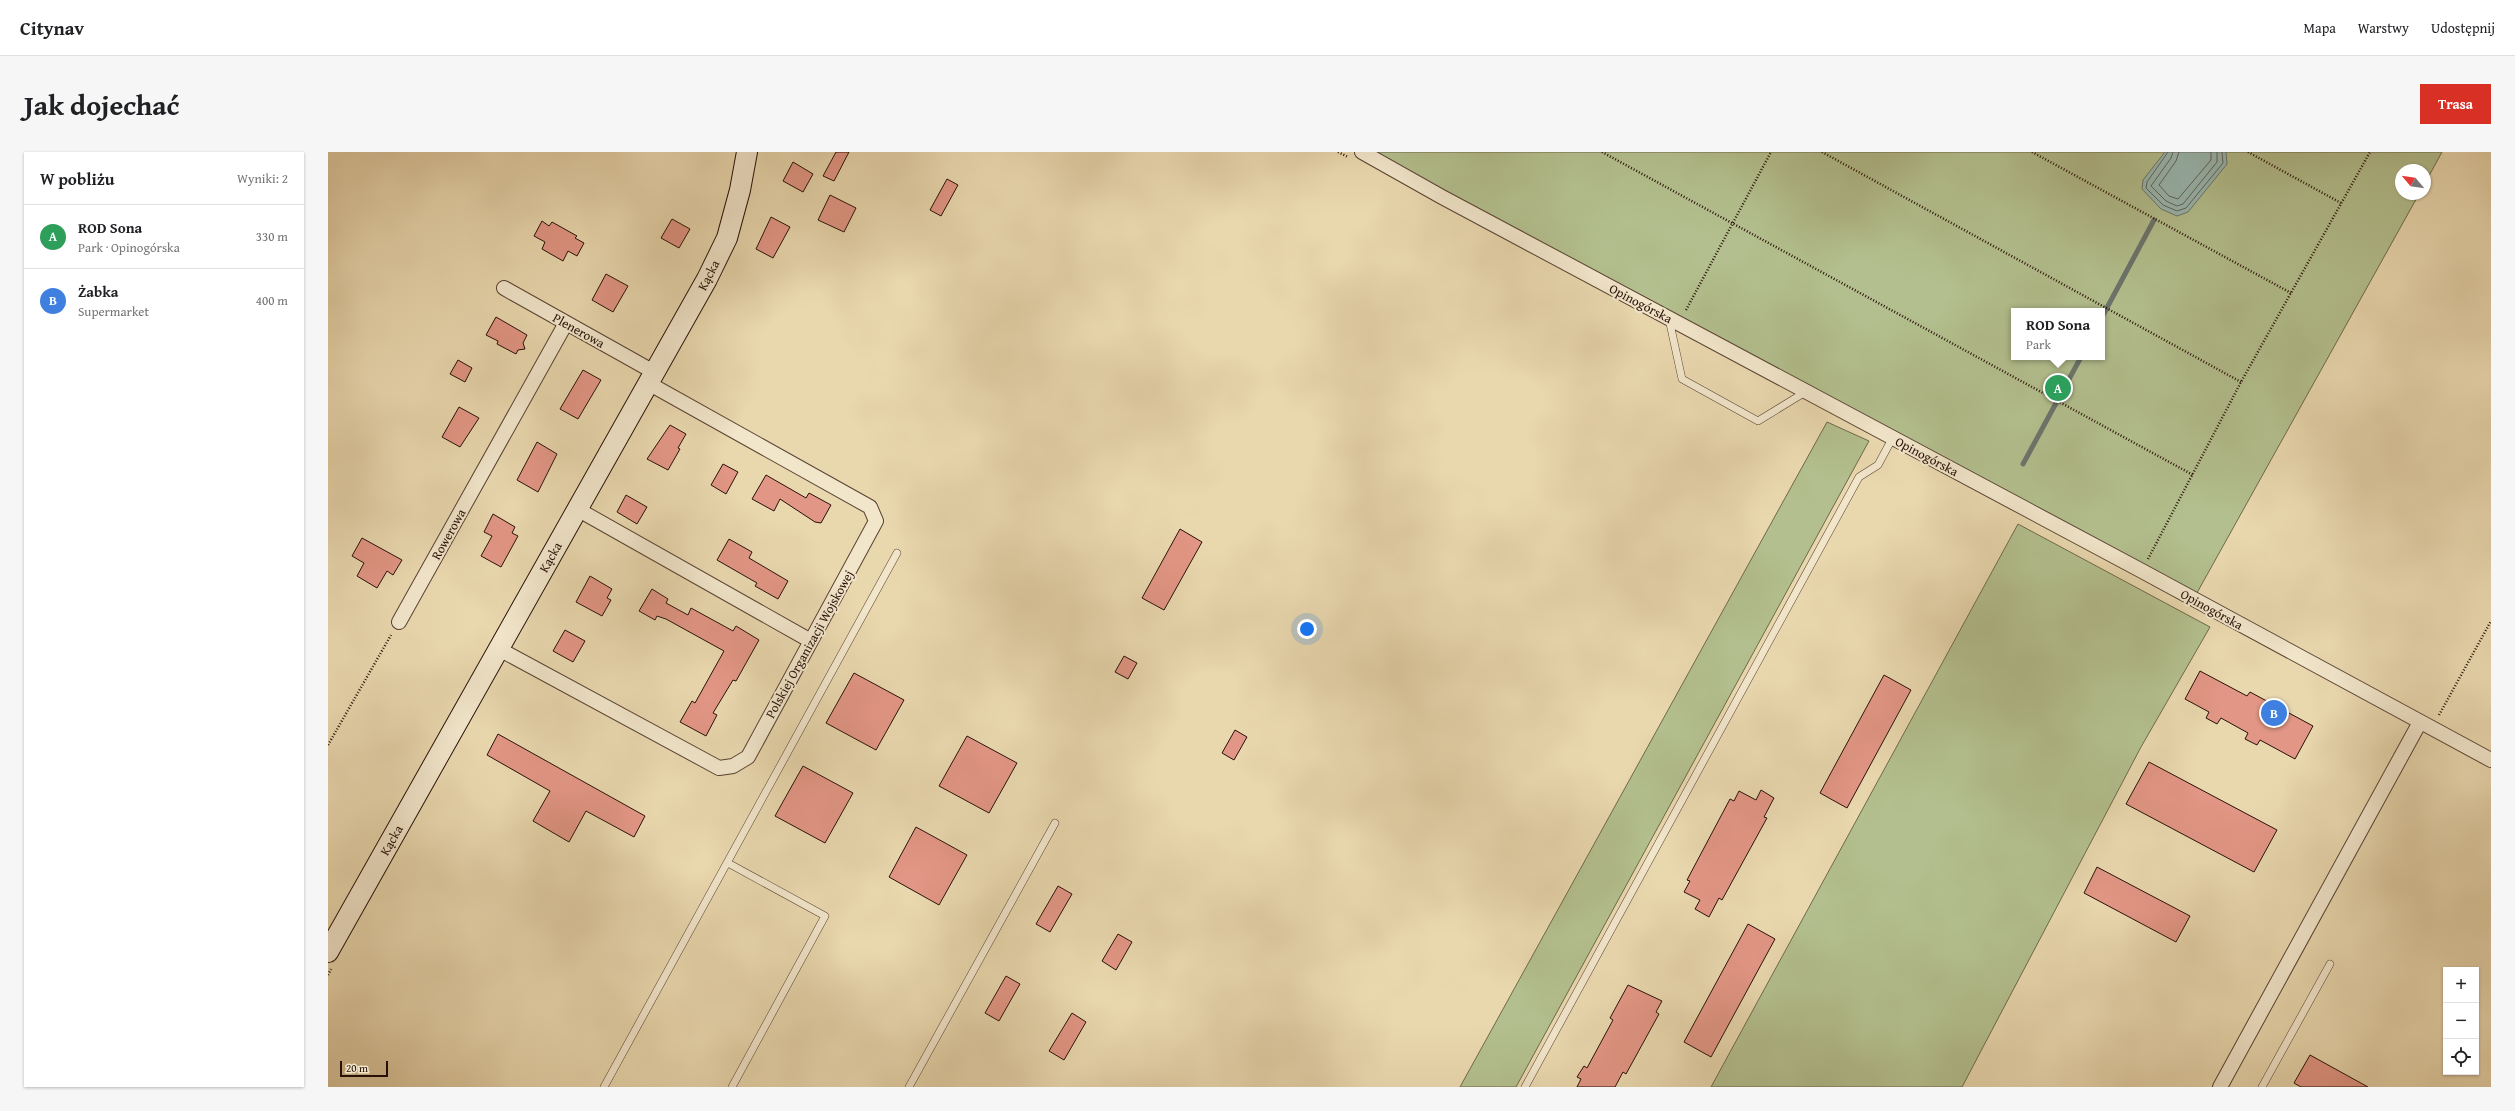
<!DOCTYPE html>
<html lang="pl">
<head>
<meta charset="utf-8">
<style>
  :root { --surface:#fff; --page:#f6f6f6; --text:#202124; --muted:#757577; --line:#e0e0e0; --accent:#d93025 }
  body { margin:0; font-family:"Gentium Book Plus",serif; background:var(--page); color:var(--text) }
  .controls { position:absolute; right:12px; bottom:12px; display:grid; overflow:hidden; border-radius:0px; box-shadow:0 1px 3px #0004 }
  .controls button { width:36px; height:36px; display:grid; place-items:center; padding:0; border:0; border-bottom:1px solid var(--line); background:var(--surface); color:var(--text); font:20px sans-serif }
  .compass { position:absolute; left:2067px; top:12px; width:36px; height:36px; border-radius:50%; background:var(--surface); box-shadow:0 1px 3px #0004; rotate:299deg }
  .scale { position:absolute; left:12px; bottom:10px; width:48px; box-sizing:border-box; padding-left:4px; border:2px solid #281108; border-top:0; font-size:11px; line-height:14px; white-space:nowrap; color:#281108; -webkit-text-stroke:3px #f1e5ca; paint-order:stroke }
  .you { position:absolute; left:979px; top:477px; width:14px; height:14px; margin:-10px; border:3px solid #fff; border-radius:50%; background:#1a73e8; box-shadow:0 0 0 6px #1a73e833 }
  .badge { display:grid; place-items:center; width:26px; height:26px; border-radius:50%; background:var(--accent); color:#fff; font-size:13px; font-weight:700 }
  .pin { position:absolute; translate:-50% -50%; border:2px solid #fff; box-shadow:0 1px 4px #0006 }
  .popup { position:absolute; left:1683px; top:156px; width:94px; height:52px; box-sizing:border-box; display:grid; place-content:center; border-radius:0px; background:var(--surface); filter:drop-shadow(0 1px 3px #0005); font-size:13px; white-space:nowrap; color:var(--muted) }
  .popup b { font-size:15px; color:var(--text) }
  .popup::after { content:''; position:absolute; left:50%; top:100%; margin-left:-8px; border:8px solid transparent; border-top-color:var(--surface) }
  .list { margin:0; padding:0; list-style:none }
  h2 { display:flex; justify-content:space-between; align-items:center; height:52px; margin:0; padding:0 16px; font-size:17px }
  h2 small { font-size:13px; font-weight:400; color:var(--muted) }
  .list li { display:grid; grid-template-columns:26px 1fr auto; gap:12px; align-items:center; box-sizing:border-box; height:64px; padding:0 16px; border-top:1px solid var(--line) }
  .list b { display:block; font-size:15px; white-space:nowrap }
  .list p { margin:0; font-size:13px; white-space:nowrap; color:var(--muted) }
  .list em { font-size:13px; font-style:normal; color:var(--muted) }
  .icon { flex:none; width:22px; height:22px; fill:none; stroke:currentColor; stroke-width:2; stroke-linecap:round; stroke-linejoin:round }
  .map { position:relative; flex:none; width:2163px; height:935px; overflow:hidden; border-radius:0px }
  header { display:flex; align-items:center; gap:24px; box-sizing:border-box; height:56px; padding:0 20px; background:var(--surface); border-bottom:1px solid var(--line) }
  header strong { font-size:19px }
  nav { display:flex; gap:22px; margin-inline-start:auto; font-size:14px }
  .intro { display:flex; align-items:center; justify-content:space-between; box-sizing:border-box; height:96px; padding:0 24px }
  h1 { margin:0; font-size:28px }
  .button { padding:10px 18px; border-radius:0px; background:var(--accent); color:#fff; font-size:14px; font-weight:700 }
  main { display:flex; gap:24px; padding:0 24px }
  aside { flex:1; background:var(--surface); border-radius:0px; box-shadow:0 1px 3px #0004 }
  .map>svg:first-child { display:block }
  .green { fill:#b3bf8e; stroke:#6e684b; fill-rule:evenodd }
  .water { fill:#99b8b1; stroke:#6c756d }
  .lines { fill:none; stroke-linecap:round; stroke-linejoin:round }
  .shore { stroke:#60645c; stroke-width:1 }
  .stream { stroke:#6c756d; stroke-width:5 }
  .building { fill:#e29685; stroke:#281108 }
  .lane-casing { stroke:#584232; stroke-width:8 }
  .street-casing { stroke:#584232; stroke-width:16 }
  .secondary-casing { stroke:#281108; stroke-width:22 }
  .path { stroke:#281108; stroke-width:2.5; stroke-dasharray:1 2; stroke-linecap:butt }
  .lane { stroke:#f1e5ca; stroke-width:7 }
  .street { stroke:#f1e5ca; stroke-width:14 }
  .secondary { stroke:#f1e5ca; stroke-width:20 }
  .labels { text-anchor:middle; stroke-width:4; stroke-linejoin:round; paint-order:stroke }
  .street-label { font-size:13px; fill:#281108; stroke:#f1e5ca }
</style>
</head>
<body>
<header>
<strong>Citynav</strong>
<nav><a>Mapa</a><a>Warstwy</a><a>Udostępnij</a></nav>
</header>
<div class="intro"><h1>Jak dojechać</h1><a class="button">Trasa</a></div>
<main>
<aside>
<h2>W pobliżu<small>Wyniki: 2</small></h2>
<ul class="list">
<li><span class="badge" style="background:#2e9e5b">A</span><div><b>ROD Sona</b><p>Park · Opinogórska</p></div><em>330 m</em></li>
<li><span class="badge" style="background:#3f7fe0">B</span><div><b>Żabka</b><p>Supermarket</p></div><em>400 m</em></li>
</ul>
</aside>
<div class="map">
<svg width="2163" height="935" viewBox="0 0 2163 935">
  <rect width="100%" height="100%" fill="#e9d7ae"/>
  <filter id="stains"><feTurbulence type="fractalNoise" baseFrequency=".005" numOctaves="4"/><feColorMatrix values="0 0 0 0 .2 0 0 0 0 .09 0 0 0 0 .02 0 0 0 .5 -.17"/></filter>
  <radialGradient id="worn" r=".72"><stop offset=".6" stop-color="#630" stop-opacity="0"/><stop offset="1" stop-color="#630" stop-opacity=".3"/></radialGradient>
  <path class="green" d="M1042,0H2114L2097,31V18H2073V42H2091L1865,448ZM1686,159H1774V205H1686Z
    M1499,270L1541,289L1188,935H1132Z
    M1690,372L1882,475L1813,595L1634,935H1383Z"/>
  <path class="water" d="M1837,0H1898L1899,12L1860,60L1849,64L1833,57L1814,37L1815,28Z"/>
  <g class="lines">
    <path class="shore" d="M1840,0L1819,30L1818,36L1835,53L1849,59L1858,56L1895,11L1894,0
      M1845,0L1843,6L1823,34L1838,49L1849,54L1855,52L1889,10V0
      M1851,0L1848,9L1831,33L1841,44L1850,47L1883,8V0"/>
    <path class="stream" d="M1774,165L1826,68
      M1695,312L1753,205"/>
  </g>
  <path class="building" d="M508,0H521L506,29L495,24Z
    M465,10L485,22L475,40L455,29Z
    M619,27L630,33L613,64L602,58Z
    M502,43L528,56L516,80L490,68Z
    M443,65L462,75L445,106L428,97Z
    M344,67L362,77L351,96L333,86Z
    M214,69L221,74L224,70L249,84L247,86L256,91L249,104L240,99L235,109L214,97L217,90L206,84Z
    M278,122L300,134L285,160L264,148Z
    M168,165L199,183L195,191L197,197L190,198L188,202L169,192L170,189L158,183Z
    M130,208L144,216L137,230L122,222Z
    M255,218L273,228L250,267L232,257Z
    M131,255L151,266L132,295L114,285Z
    M342,273L358,282L350,296L352,297L340,318L319,307Z
    M209,290L229,302L210,340L189,328Z
    M395,312L410,320L398,342L383,333Z
    M438,323L478,346L481,341L503,353L493,371L487,370L452,347L446,359L424,347Z
    M298,343L319,355L309,372L289,360Z
    M165,362L187,375L184,381L190,384L173,415L153,404L164,384L156,380Z
    M852,377L874,390L836,458L814,446Z
    M34,386L74,408L65,423L59,419L49,436L29,424L36,411L24,404Z
    M401,387L424,400L421,406L460,429L450,447L427,434L429,431L389,408Z
    M262,424L284,437L279,446L283,448L274,464L248,450Z
    M324,437L340,447L338,451L360,463L363,456L405,479L408,474L431,488L408,529L405,528L385,561L389,563L378,584L352,570L364,549L367,551L396,499L338,467L329,464L327,468L311,459Z
    M237,478L257,489L245,510L225,499Z
    M796,504L809,511L800,527L787,520Z
    M1872,519L1919,544L1922,540L1985,574L1967,607L1932,588L1929,593L1917,587L1920,581L1893,566L1889,572L1878,566L1881,560L1857,547Z
    M526,521L576,548L548,598L498,571Z
    M1556,523L1583,538L1519,656L1492,641Z
    M907,578L919,585L906,608L894,601Z
    M170,582L317,664L306,685L258,659L241,690L205,669L222,639L159,603Z
    M639,584L689,611L661,661L611,634Z
    M1821,610L1949,678L1926,720L1798,652Z
    M475,614L525,641L497,691L447,664Z
    M1433,638L1446,646L1436,665L1439,666L1394,748L1391,746L1381,765L1367,757L1372,748L1356,740L1362,729L1359,728L1402,647L1406,649L1411,639L1428,648Z
    M588,675L639,703L611,753L561,725Z
    M1769,715L1862,764L1848,790L1756,741Z
    M730,734L744,742L722,780L708,772Z
    M1420,772L1447,787L1383,905L1356,890Z
    M790,782L804,790L788,818L774,809Z
    M678,824L692,832L671,869L657,861Z
    M1300,833L1334,849L1328,860L1331,862L1298,922L1295,920L1287,935H1249L1253,927L1249,925L1256,914L1259,916L1285,868L1282,866Z
    M744,861L758,870L736,908L721,899Z
    M1982,903L2040,935H1973L1966,931Z"/>
  <g class="lines">
    <g class="lane-casing">
      <path id="lane" d="M1341,167L1354,227L1430,269L1479,239
        M400,711L497,764L404,935
        M276,935L569,401
        M581,935L727,671
        M1197,935L1531,325L1550,313L1565,285
        M1934,935L2002,812"/>
    </g>
    <g class="street-casing">
      <path id="street" d="M1034,0L1114,45L1814,419L2163,608
        M176,136L326,220
        M249,357L483,489
        M71,470L238,171
        M171,497L391,616L405,614L420,605L548,369L542,355L320,231
        M1892,935L2092,570"/>
    </g>
    <g class="secondary-casing">
      <path id="secondary" d="M0,800L379,127L399,86L412,38L419,0"/>
    </g>
    <path class="path" d="M1010,0L1020,5
      M1274,0L1865,323
      M1494,0L1913,230
      M1704,0L1963,141
      M1920,0L2013,51
      M1358,158L1443,0
      M1820,407L1913,230L2042,0
      M2111,563L2163,469
      M0,593L63,483
      M0,823L3,817"/>
    <use href="#lane" class="lane"/>
    <use href="#street" class="street"/>
    <use href="#secondary" class="secondary"/>
  </g>
  <g class="labels">
    <g class="street-label">
      <text transform="translate(380 123) rotate(-63)" y="5">Kącka</text>
      <text transform="translate(1313 151) rotate(28)" y="5">Opinogórska</text>
      <text transform="translate(251 178) rotate(29)" y="5">Plenerowa</text>
      <text transform="translate(1599 304) rotate(28)" y="5">Opinogórska</text>
      <text transform="translate(120 382) rotate(-61)" y="5">Rowerowa</text>
      <text transform="translate(222 405) rotate(-61)" y="5">Kącka</text>
      <text transform="translate(1884 457) rotate(29)" y="5">Opinogórska</text>
      <text transform="translate(481 492) rotate(-61)" y="5">Polskiej Organizacji Wojskowej</text>
      <text transform="translate(63 688) rotate(-61)" y="5">Kącka</text>
    </g>
  </g>
  <rect width="100%" height="100%" filter="url(#stains)"/>
  <rect width="100%" height="100%" fill="url(#worn)"/>
</svg>
<div class="controls">
<button>+</button>
<button>−</button>
<button><svg class="icon" aria-label="locate" viewBox="0 0 24 24"><circle cx="12" cy="12" r="6"/><path d="M12 2v4M12 18v4M2 12h4M18 12h4"/></svg></button>
</div>
<svg class="compass" viewBox="-18 -18 36 36"><path d="M0-13l5 13h-10z" fill="#e53935"/><path d="M0 13l5-13h-10z" fill="#757577"/></svg>
<div class="scale">20 m</div>
<div class="you"></div>
<div class="pin badge" style="left:1730px;top:236px;background:#2e9e5b">A</div>
<div class="popup"><b>ROD Sona</b>Park</div>
<div class="pin badge" style="left:1946px;top:561px;background:#3f7fe0">B</div>
</div>
</main>
</body>
</html>
